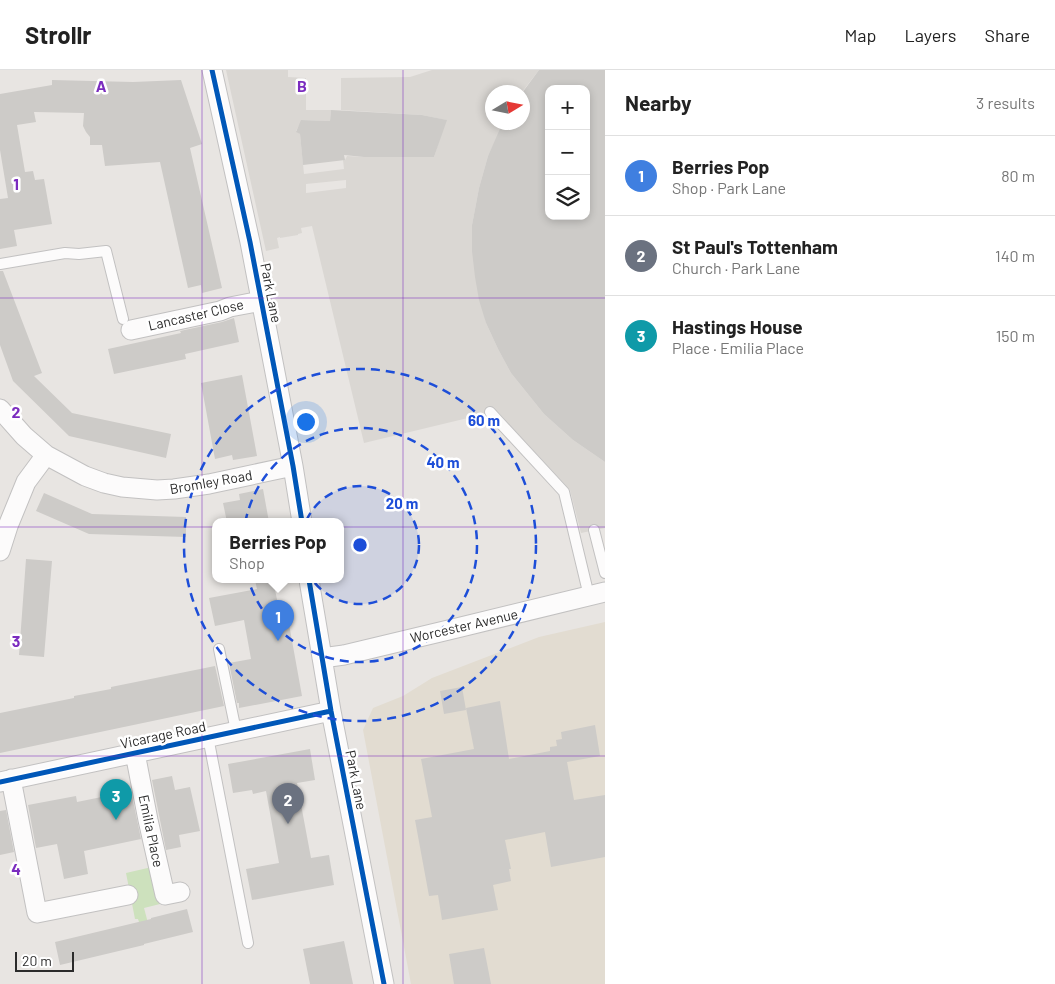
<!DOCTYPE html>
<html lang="en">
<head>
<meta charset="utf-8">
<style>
  :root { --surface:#fff; --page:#f2f2f2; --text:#222; --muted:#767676; --line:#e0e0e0; --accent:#6d6c6b }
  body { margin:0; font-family:Barlow,sans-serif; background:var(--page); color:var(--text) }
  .controls { position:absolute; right:15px; top:15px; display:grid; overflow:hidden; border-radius:10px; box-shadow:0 2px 8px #0003 }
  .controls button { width:45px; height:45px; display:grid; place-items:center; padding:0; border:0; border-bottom:1px solid var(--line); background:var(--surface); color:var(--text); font:25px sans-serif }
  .compass { position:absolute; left:485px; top:15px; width:45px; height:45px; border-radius:50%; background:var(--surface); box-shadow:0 2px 8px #0003; rotate:80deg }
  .scale { position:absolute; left:15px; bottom:12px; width:59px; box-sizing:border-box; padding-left:5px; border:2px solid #2b2b2b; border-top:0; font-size:14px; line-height:18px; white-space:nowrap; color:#2b2b2b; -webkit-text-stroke:4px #fff; paint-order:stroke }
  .you { position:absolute; left:305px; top:351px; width:18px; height:18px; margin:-12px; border:4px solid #fff; border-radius:50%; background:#1a73e8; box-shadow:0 0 0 8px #1a73e833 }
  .badge { display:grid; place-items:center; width:32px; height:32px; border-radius:50%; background:var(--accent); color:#fff; font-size:16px; font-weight:700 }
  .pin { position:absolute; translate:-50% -41px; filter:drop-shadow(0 1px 2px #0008) }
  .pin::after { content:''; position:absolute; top:26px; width:18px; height:15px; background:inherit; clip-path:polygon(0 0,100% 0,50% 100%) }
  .popup { position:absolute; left:212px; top:448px; width:132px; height:65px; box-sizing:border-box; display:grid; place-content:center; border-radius:10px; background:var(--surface); filter:drop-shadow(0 1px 4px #0005); font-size:16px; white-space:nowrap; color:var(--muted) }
  .popup b { font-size:19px; color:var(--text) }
  .popup::after { content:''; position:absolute; left:50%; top:100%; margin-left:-10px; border:10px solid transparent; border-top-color:var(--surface) }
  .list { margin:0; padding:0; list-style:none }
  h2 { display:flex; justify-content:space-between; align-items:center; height:65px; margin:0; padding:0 20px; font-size:21px }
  h2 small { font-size:16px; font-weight:400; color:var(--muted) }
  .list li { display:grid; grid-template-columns:32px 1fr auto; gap:15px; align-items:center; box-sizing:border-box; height:80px; padding:0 20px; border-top:1px solid var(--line) }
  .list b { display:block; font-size:19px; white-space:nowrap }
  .list p { margin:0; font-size:16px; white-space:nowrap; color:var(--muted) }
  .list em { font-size:16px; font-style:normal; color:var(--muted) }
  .icon { flex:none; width:28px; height:28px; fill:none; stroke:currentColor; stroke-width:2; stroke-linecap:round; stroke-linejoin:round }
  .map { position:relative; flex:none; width:605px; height:914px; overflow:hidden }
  header { display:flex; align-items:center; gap:30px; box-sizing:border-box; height:70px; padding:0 25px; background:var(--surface); border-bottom:1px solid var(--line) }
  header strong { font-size:24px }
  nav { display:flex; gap:28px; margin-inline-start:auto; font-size:18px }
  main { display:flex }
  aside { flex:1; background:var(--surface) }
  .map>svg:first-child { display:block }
  .education { fill:#e2dcd1 }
  .green { fill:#cde1bd }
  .plaza { fill:#dad7d3; fill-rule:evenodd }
  .building { fill:#cdcbc8; fill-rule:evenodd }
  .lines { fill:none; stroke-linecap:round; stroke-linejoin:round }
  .service-casing { stroke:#c2c1c1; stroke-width:12 }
  .minor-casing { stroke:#c2c1c1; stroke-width:21 }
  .service { stroke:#fcfbfb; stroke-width:10 }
  .minor { stroke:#fcfbfb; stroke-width:19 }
  .cycleway-casing { stroke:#fff; stroke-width:8 }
  .cycleway { stroke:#0057b8; stroke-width:5 }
  .grid { fill:none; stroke:#7b2cbf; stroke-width:1; stroke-opacity:0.55 }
  .ring { fill:none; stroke:#1d4ed8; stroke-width:2.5; stroke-dasharray:9 6 }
  .labels { text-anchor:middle; stroke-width:5; stroke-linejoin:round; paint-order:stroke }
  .street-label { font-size:14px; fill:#2b2b2b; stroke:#fff }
  .grid-label { font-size:16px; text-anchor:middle; font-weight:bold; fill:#7b2cbf; stroke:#fff; stroke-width:5; stroke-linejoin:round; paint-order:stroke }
  .centre { fill:#1d4ed8; stroke:#fff; stroke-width:2.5 }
  .ring-label { font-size:15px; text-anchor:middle; font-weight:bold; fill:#1d4ed8; stroke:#fff; stroke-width:5; stroke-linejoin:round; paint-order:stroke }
</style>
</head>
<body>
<header>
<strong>Strollr</strong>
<nav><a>Map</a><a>Layers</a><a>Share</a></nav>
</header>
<main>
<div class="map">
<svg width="605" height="914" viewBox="0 0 605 914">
  <rect width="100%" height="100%" fill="#e8e5e2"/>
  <path class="education" d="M605,552V914H411L363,660L373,638L403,626L432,608L539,567Z"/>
  <path class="green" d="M152,797L160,834L144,838L148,853L140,855L138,849H135L126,803Z"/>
  <path class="plaza" d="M226,0H288V7L306,8V40H331L330,51L302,50L296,61L300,64L304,104L344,99L343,90H345L347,86L364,87H434L446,50L422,45L341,40V8L410,7L432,0H539L522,22H492V52L504,53L488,86L479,118L472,155L486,253L498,279L511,303L544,344L573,370L605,392V458L581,463L570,420L497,341L364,373L312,156L301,158L302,163L298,164V165L280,168V167L277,168L279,178L266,181ZM346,110V118L306,123V114Z"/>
  <path class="building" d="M539,0H605V392L573,370L544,344L511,303L498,279L486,253L479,230L475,207L472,181V155L479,118L488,86L503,52H522V23ZM549,19H586V146H549Z
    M52,10L133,12L181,10L202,74L190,78L222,218L202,223L201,215L188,218L160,92L105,96L102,75H90V67L86,62L83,56L84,43L34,42L36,52L17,55L25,102L33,101L35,110L44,109L52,154L14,160L17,176L0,179V129L8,128L0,80V24L52,15Z
    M331,40L422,45L447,50L434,87H364L344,85L345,90L303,95L300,64L296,62L301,50L330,51Z
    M0,201H3L42,303L34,306L72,343L171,364L166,388L69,366L13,311L0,275Z
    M234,248L239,272L185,284L186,289L114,304L108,279L181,263L180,261L222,252Z
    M242,305L257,386L233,390L232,385L215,389L201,313Z
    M263,419L269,452H227L223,433L240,430L239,424Z
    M44,423L92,444L186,447V467L89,464L36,441Z
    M26,489L52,491L44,587L19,585Z
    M255,510H273L280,544L287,543L302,626L239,638V633H237L229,593L251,589L244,550L215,556L209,528L257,519Z
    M215,596L224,636L0,683V643L74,628V626L111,619V617Z
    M462,617L466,640L444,644L440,621Z
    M500,631L509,689L550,681V677L557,676L556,670L562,669L561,662L595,655L600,686L567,692L574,730L605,725V787L551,797L545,762L505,770L511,799H509L511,811L493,815L498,840L442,850L438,825L429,826L415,750L432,747L421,689L474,679L466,638Z
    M310,679L315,710L297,713L311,788L329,785L334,815L252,830L246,799L279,793L266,721L253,724L252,720L233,723L228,694Z
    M172,706L175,720L190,717L200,761L179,765L181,777L166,780L152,710Z
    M131,721L141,769L84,781L88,804L64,809L57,774L36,778L28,735L76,726L77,732Z
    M6,740L14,782L0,785V741Z
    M187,839L193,862L144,874V875L60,895L55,872L151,849V848Z
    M344,871L353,914H310L303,879Z
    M484,878L491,914H454L449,884Z"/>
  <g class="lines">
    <g class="service-casing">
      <path id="service" d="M0,194L65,183L79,184L106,181L123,249
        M490,342L564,422L589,526
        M594,460L605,503
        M219,579L236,661
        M208,667L248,873"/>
    </g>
    <g class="minor-casing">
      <path id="minor" d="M212,0L250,172L293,396L302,452
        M131,260L220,241L230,237L261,231
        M0,339L24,366L46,385L85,406L104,413L122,417L157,420L174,419L209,414L293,396
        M0,481L8,456L26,412L46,385
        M309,510L331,641L384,914
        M322,588L344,585L461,557L605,522
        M135,683L148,750L165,825L180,822
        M11,709L37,843L128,825
        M0,712L331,641"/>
    </g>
    <use href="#service" class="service"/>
    <use href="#minor" class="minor"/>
    <g class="cycleway-casing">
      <path id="cycleway" d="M212,0L250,172L293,396L302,452
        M309,510L331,641L384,914
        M0,712L331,641"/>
    </g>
    <use href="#cycleway" class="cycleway"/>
  </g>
  <path class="grid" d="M202,0V914M403,0V914M0,228H605M0,457H605M0,686H605"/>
  <circle cx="360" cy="475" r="59" fill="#1d4ed8" fill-opacity=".12"/>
  <g class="ring">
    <circle cx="360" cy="475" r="59"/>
    <circle cx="360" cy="475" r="117"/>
    <circle cx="360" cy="475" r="176"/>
  </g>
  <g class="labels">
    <g class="street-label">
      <text transform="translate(271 223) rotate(79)" y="5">Park Lane</text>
      <text transform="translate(196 245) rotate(-13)" y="5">Lancaster Close</text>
      <text transform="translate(211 412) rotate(-10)" y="5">Bromley Road</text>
      <text transform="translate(464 556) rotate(-13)" y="5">Worcester Avenue</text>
      <text transform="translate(163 665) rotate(-12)" y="5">Vicarage Road</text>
      <text transform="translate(356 710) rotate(79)" y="5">Park Lane</text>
      <text transform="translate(151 761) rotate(78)" y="5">Emilia Place</text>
    </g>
  </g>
  <g class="grid-label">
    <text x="101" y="22">A</text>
    <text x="302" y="22">B</text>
    <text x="16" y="120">1</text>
    <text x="16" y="348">2</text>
    <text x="16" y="577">3</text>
    <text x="16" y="805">4</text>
  </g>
  <circle cx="360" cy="475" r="8" class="centre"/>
  <g class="ring-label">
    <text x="484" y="356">60 m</text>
    <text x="443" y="398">40 m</text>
    <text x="402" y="439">20 m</text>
  </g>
</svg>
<div class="controls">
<button>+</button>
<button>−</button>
<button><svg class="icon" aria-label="layers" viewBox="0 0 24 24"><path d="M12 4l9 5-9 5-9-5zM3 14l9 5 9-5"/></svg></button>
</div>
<svg class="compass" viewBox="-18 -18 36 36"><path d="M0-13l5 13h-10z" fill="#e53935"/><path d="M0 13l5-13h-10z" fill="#767676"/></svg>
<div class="scale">20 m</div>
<div class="you"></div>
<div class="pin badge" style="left:278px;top:571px;background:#3f7fe0">1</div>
<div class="popup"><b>Berries Pop</b>Shop</div>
<div class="pin badge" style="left:288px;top:754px;background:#6b7280">2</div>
<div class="pin badge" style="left:116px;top:750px;background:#0f9aa8">3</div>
</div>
<aside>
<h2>Nearby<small>3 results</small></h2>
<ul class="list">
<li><span class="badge" style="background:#3f7fe0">1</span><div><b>Berries Pop</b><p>Shop · Park Lane</p></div><em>80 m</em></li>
<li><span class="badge" style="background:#6b7280">2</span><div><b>St Paul's Tottenham</b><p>Church · Park Lane</p></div><em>140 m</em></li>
<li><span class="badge" style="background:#0f9aa8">3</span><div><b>Hastings House</b><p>Place · Emilia Place</p></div><em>150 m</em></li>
</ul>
</aside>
</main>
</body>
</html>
